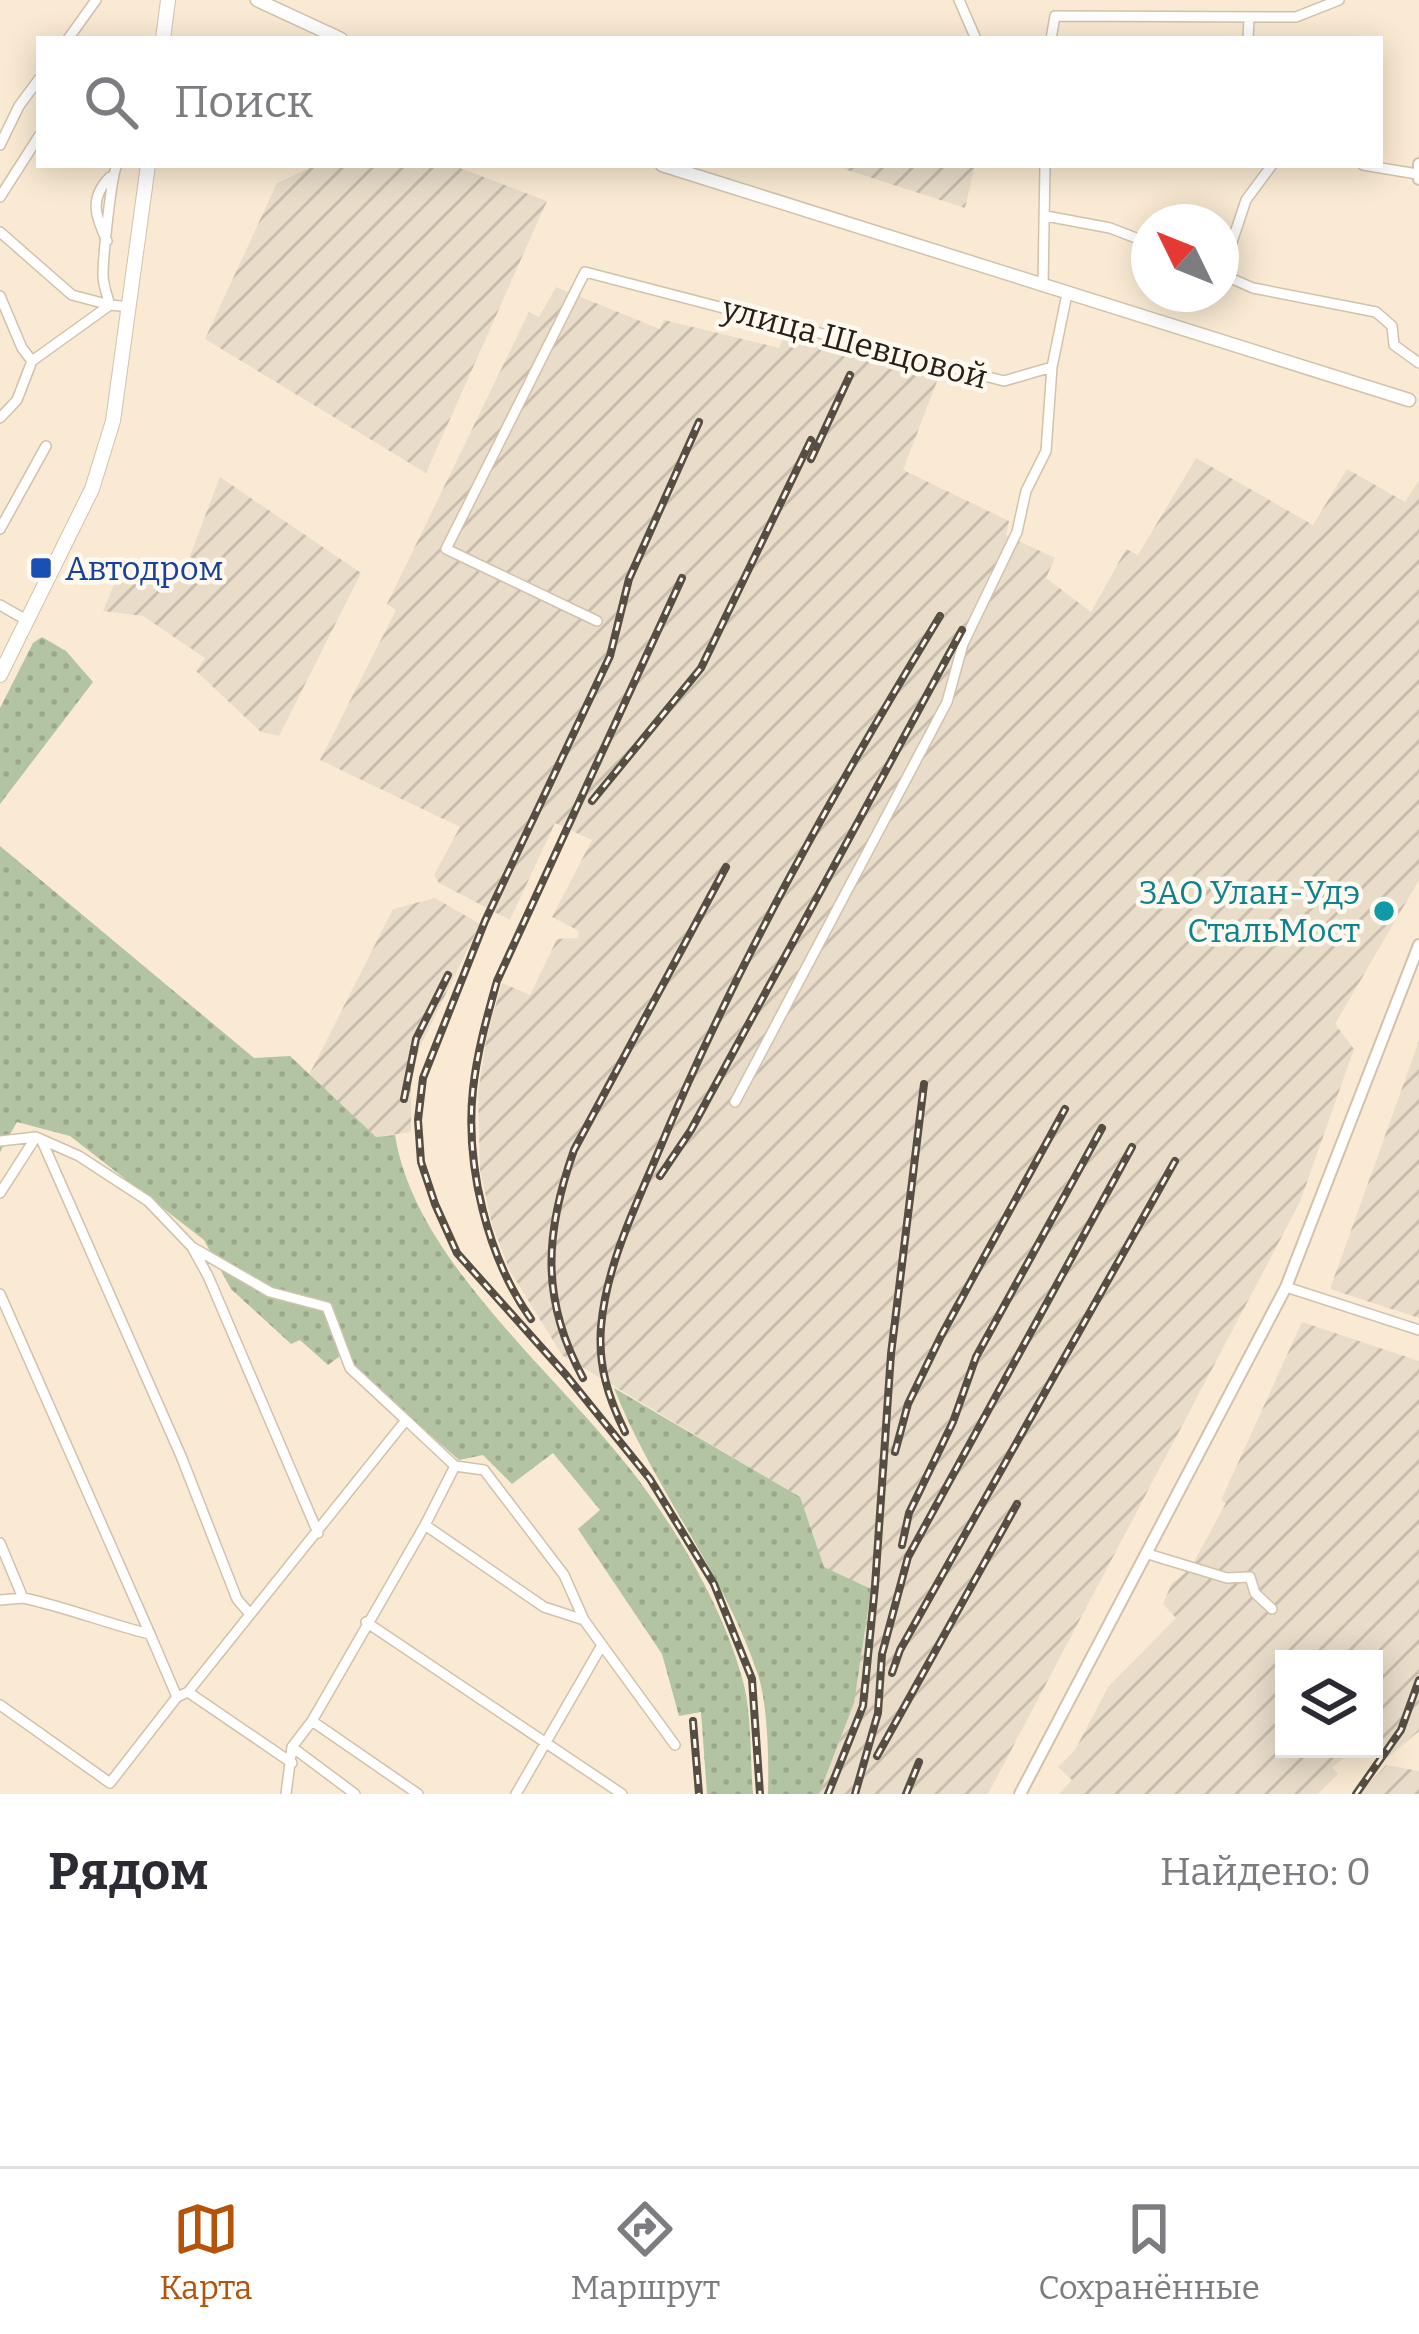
<!DOCTYPE html>
<html lang="ru">
<head>
<meta charset="utf-8">
<style>
  :root { --surface:#fff; --page:#f7f7f7; --text:#2b2b33; --muted:#7c7c81; --line:#e1e1e2; --accent:#b45309 }
  body { margin:0; font-family:Bitter,serif; background:var(--page); color:var(--text) }
  .controls { position:absolute; right:36px; bottom:36px; display:grid; overflow:hidden; border-radius:0px; box-shadow:0 6px 30px #0003 }
  .controls button { width:108px; height:108px; display:grid; place-items:center; padding:0; border:0; border-bottom:3px solid var(--line); background:var(--surface); color:var(--text); font:60px sans-serif }
  .compass { position:absolute; left:1131px; top:204px; width:108px; height:108px; border-radius:50%; background:var(--surface); box-shadow:0 6px 30px #0003; rotate:313deg }
  .list { margin:0; padding:0; list-style:none }
  h2 { display:flex; justify-content:space-between; align-items:center; height:156px; margin:0; padding:0 48px; font-size:51px }
  h2 small { font-size:39px; font-weight:400; color:var(--muted) }
  .icon { flex:none; width:66px; height:66px; fill:none; stroke:currentColor; stroke-width:2; stroke-linecap:round; stroke-linejoin:round }
  .map { position:relative; flex:none; width:1419px; height:1794px; overflow:hidden }
  .search { position:absolute; background:var(--surface); box-shadow:0 6px 30px #0003; left:36px; right:36px; top:36px; height:132px; display:flex; align-items:center; gap:30px; box-sizing:border-box; padding:0 42px; border-radius:0px; color:var(--muted); font-size:45px }
  .sheet { height:372px; background:var(--surface) }
  nav { display:flex; justify-content:space-around; align-items:center; box-sizing:border-box; height:168px; border-top:3px solid var(--line); background:var(--surface); font-size:33px; color:var(--muted) }
  nav a { display:grid; justify-items:center; gap:6px }
  nav .on { color:var(--accent) }
  .map>svg:first-child { display:block }
  .industrial { fill:url(#industrial-furrows) }
  .grass { fill:url(#grass-dots) }
  .lines { fill:none; stroke-linecap:round; stroke-linejoin:round }
  .minor-casing { stroke:#d1c2ab; stroke-width:12 }
  .tertiary-casing { stroke:#d1c2ab; stroke-width:14 }
  .secondary-casing { stroke:#d1c2ab; stroke-width:15 }
  .primary-casing { stroke:#d1c2ab; stroke-width:16 }
  .minor { stroke:#fff; stroke-width:9 }
  .tertiary { stroke:#fff; stroke-width:10 }
  .secondary { stroke:#fff; stroke-width:12 }
  .primary { stroke:#fff; stroke-width:14 }
  .rail-casing { stroke:#564e42; stroke-width:8 }
  .rail { stroke:#fff9ef; stroke-width:3; stroke-dasharray:9; stroke-linecap:butt }
  .transit-dot { fill:#1a4fb4; stroke:#fff9ef; stroke-width:4.5 }
  .culture-dot { fill:#0f9aa8; stroke:#fff9ef; stroke-width:4.5 }
  .labels { text-anchor:middle; stroke-width:9; stroke-linejoin:round; paint-order:stroke }
  .street-label { font-size:33px; fill:#262018; stroke:#fff9ef }
  .transit-label { font-size:33px; fill:#164399; stroke:#fff9ef; text-anchor:start }
  .culture-label { font-size:33px; fill:#0d838f; stroke:#fff9ef; text-anchor:end }
</style>
</head>
<body>
<div class="map">
<svg width="1419" height="1794" viewBox="0 0 1419 1794">
  <defs>
    <pattern id="industrial-furrows" width="10" height="10" patternUnits="userSpaceOnUse" patternTransform="scale(3)"><rect width="10" height="10" fill="#e9ddc9"/><path d="M-1 1l2-2M0 10L10 0M9 11l2-2" fill="none" stroke="#c8bdac"/></pattern>
    <pattern id="grass-dots" width="8" height="8" patternUnits="userSpaceOnUse" patternTransform="scale(3)"><rect width="8" height="8" fill="#b2c4a1"/><path d="M2 2h.1M6 6h.1" fill="none" stroke="#99a88a" stroke-width="1.8" stroke-linecap="round"/></pattern>
  </defs>
  <rect width="100%" height="100%" fill="#faead3"/>
  <path class="industrial" d="M316,165H452L547,201L426,473L205,339L277,183Z
    M845,165H975L965,208L844,169Z
    M556,287L660,329L664,320L779,348L787,330L939,376L903,470L1009,521L1006,535L1055,558L1046,578L1091,612L1126,549L1138,555L1196,458L1313,525L1347,469L1405,502L1419,480V880L1335,1024L1354,1049L1300,1202L988,1794H819L854,1703L824,1567L799,1497L562,1355L510,1271L492,1224L480,1170L478,1093L487,1035L502,983L530,995L557,939L578,938L579,931L552,917L592,840L555,823L510,920L439,883L434,875L460,827L320,760L396,610L387,604L529,312L539,317Z
    M220,477L361,573L279,736L261,732L196,671L205,658L143,616L103,611L120,570L161,578L168,560L185,569Z
    M435,898L480,924L419,1049L411,1081V1132L376,1137L308,1077L393,909Z
    M1419,1041V1318L1330,1289Z
    M1302,1322L1419,1361V1731L1387,1758L1363,1749H1374V1659H1284V1749H1357L1332,1767L1338,1774L1318,1794H1059L1072,1780L1058,1767L1075,1750L1108,1687L1176,1618L1163,1604L1172,1583L1190,1569L1226,1503L1221,1500Z
    M1386,1765L1419,1771V1794H1359Z"/>
  <path class="grass" d="M42,637L66,651L93,682L0,804V708L33,643Z
    M0,846L254,1058L290,1056L376,1137L395,1135C415,1264 564,1378 640,1482C682,1538 727,1616 744,1685C752,1719 750,1759 753,1794H707L701,1712L679,1716L662,1654L578,1529L600,1510L553,1453L512,1484L483,1455L459,1460L340,1356L328,1365L300,1340L291,1344L231,1289L204,1240L70,1136L17,1122L0,1152Z
    M614,1388L800,1497L824,1567L871,1589L854,1703L819,1794H768C769,1762 768,1705 758,1675C724,1572 653,1488 614,1388Z"/>
  <g class="lines">
    <g class="minor-casing">
      <path id="minor" d="M959,0L976,39
        M68,39L96,0
        M1051,39L1055,16L1296,17L1339,0
        M1248,39L1249,18
        M0,145L19,106L39,79
        M1363,165L1417,174
        M0,197L39,136
        M1046,216L1110,228L1149,243
        M0,232L72,295L110,305
        M107,241C95,216 89,198 110,177
        M1221,251L1232,242L1246,200L1272,165
        M1221,274L1253,288L1376,312L1392,326L1394,345L1419,363
        M1043,286L1045,165
        M0,296L22,348L32,361
        M110,305C107,295 103,285 103,275C103,258 111,176 117,165
        M0,418L17,400L32,361L110,305L130,307
        M0,529L46,446
        M0,605L28,621
        M597,621L446,549L585,272L1004,381L1052,367L1067,294
        M735,1102L947,702L963,644L1017,532L1026,491L1046,451L1052,367
        M0,1141L36,1137L79,1156L148,1201L192,1247L270,1292L327,1307L350,1368L406,1420L188,1692L177,1697L110,1783L0,1705
        M42,1141L181,1456L237,1599L249,1613
        M0,1193L36,1137
        M192,1247L208,1276L318,1533
        M1286,1287L1419,1330
        M0,1294L150,1634
        M455,1466L484,1470L564,1575L584,1620L602,1645L516,1794
        M425,1525L544,1607L584,1620
        M0,1543L23,1598C67,1607 107,1624 150,1634L177,1697
        M1148,1554L1227,1578L1250,1577L1255,1593L1272,1609
        M0,1600L23,1598
        M366,1622L622,1794
        M602,1645L675,1745
        M188,1692L292,1763
        M312,1721L418,1794
        M292,1747L355,1794
        M286,1794L292,1747L312,1721L425,1525L455,1466L406,1420"/>
    </g>
    <g class="tertiary-casing">
      <path id="tertiary" d="M1419,164V179
        M1020,1794L1286,1287L1419,945"/>
    </g>
    <g class="secondary-casing">
      <path id="secondary" d="M257,0L341,39
        M662,165L1409,400"/>
    </g>
    <g class="primary-casing">
      <path id="primary" d="M163,39L168,0
        M0,675L92,489L113,421L148,165"/>
    </g>
    <use href="#minor" class="minor"/>
    <use href="#tertiary" class="tertiary"/>
    <use href="#secondary" class="secondary"/>
    <use href="#primary" class="primary"/>
    <g class="rail-casing">
      <path id="rail" d="M699,422L629,579L610,656L485,921L423,1078L418,1120L421,1162L435,1204L457,1253L566,1375L650,1479L714,1584L752,1679L760,1794
        M811,459L850,375
        M592,801L701,668L811,440
        M404,1099L416,1039L448,975
        M660,1176L691,1130L962,630
        M531,1319C487,1257 465,1165 473,1089C477,1052 487,1017 497,981L682,578
        M583,1378C540,1299 545,1232 574,1150L726,867
        M625,1432C608,1397 598,1366 601,1327C606,1267 634,1210 657,1155C734,968 835,789 940,616
        M895,1452L908,1404L941,1336L1065,1109
        M902,1545L909,1513L953,1422L976,1357L1102,1128
        M892,1673L900,1650L1175,1161
        M693,1721L699,1794
        M877,1756L1017,1504
        M828,1794L863,1706L875,1586L891,1354L924,1084
        M855,1794L878,1713L882,1654L908,1557L1132,1147
        M906,1794L919,1762
        M1356,1794L1401,1730L1419,1680"/>
    </g>
    <use href="#rail" class="rail"/>
  </g>
  <rect class="transit-dot" x="29" y="556" width="24" height="24" rx="6"/>
  <circle class="culture-dot" cx="1384" cy="911" r="12"/>
  <g class="labels">
    <g class="street-label">
      <text transform="translate(855 342) rotate(15)" y="12">улица Шевцовой</text>
    </g>
    <g class="transit-label">
      <text x="65" y="580">Автодром</text>
    </g>
    <g class="culture-label">
      <text x="1360" y="904">ЗАО Улан-Удэ<tspan x="1360" dy="38">СтальМост</tspan></text>
    </g>
  </g>
</svg>
<div class="controls">
<button><svg class="icon" aria-label="layers" viewBox="0 0 24 24"><path d="M12 4l9 5-9 5-9-5zM3 14l9 5 9-5"/></svg></button>
</div>
<svg class="compass" viewBox="-18 -18 36 36"><path d="M0-13l5 13h-10z" fill="#e53935"/><path d="M0 13l5-13h-10z" fill="#7c7c81"/></svg>
<div class="search"><svg class="icon" aria-label="search" viewBox="0 0 24 24"><circle cx="10" cy="10" r="6"/><path d="M15 15l6 6"/></svg>Поиск</div>
</div>
<section class="sheet">
<h2>Рядом<small>Найдено: 0</small></h2>
<ul class="list">
</ul>
</section>
<nav>
<a class="on"><svg class="icon" aria-label="map" viewBox="0 0 24 24"><path d="M3 6l6-2 6 2 6-2v14l-6 2-6-2-6 2zM9 4v14M15 6v14"/></svg>Карта</a>
<a><svg class="icon" aria-label="directions" viewBox="0 0 24 24"><path d="M12 3l9 9-9 9-9-9zM9 14v-3h6M13 9l2 2-2 2"/></svg>Маршрут</a>
<a><svg class="icon" aria-label="saved" viewBox="0 0 24 24"><path d="M7 4h10v16l-5-4-5 4z"/></svg>Сохранённые</a>
</nav>
</body>
</html>
